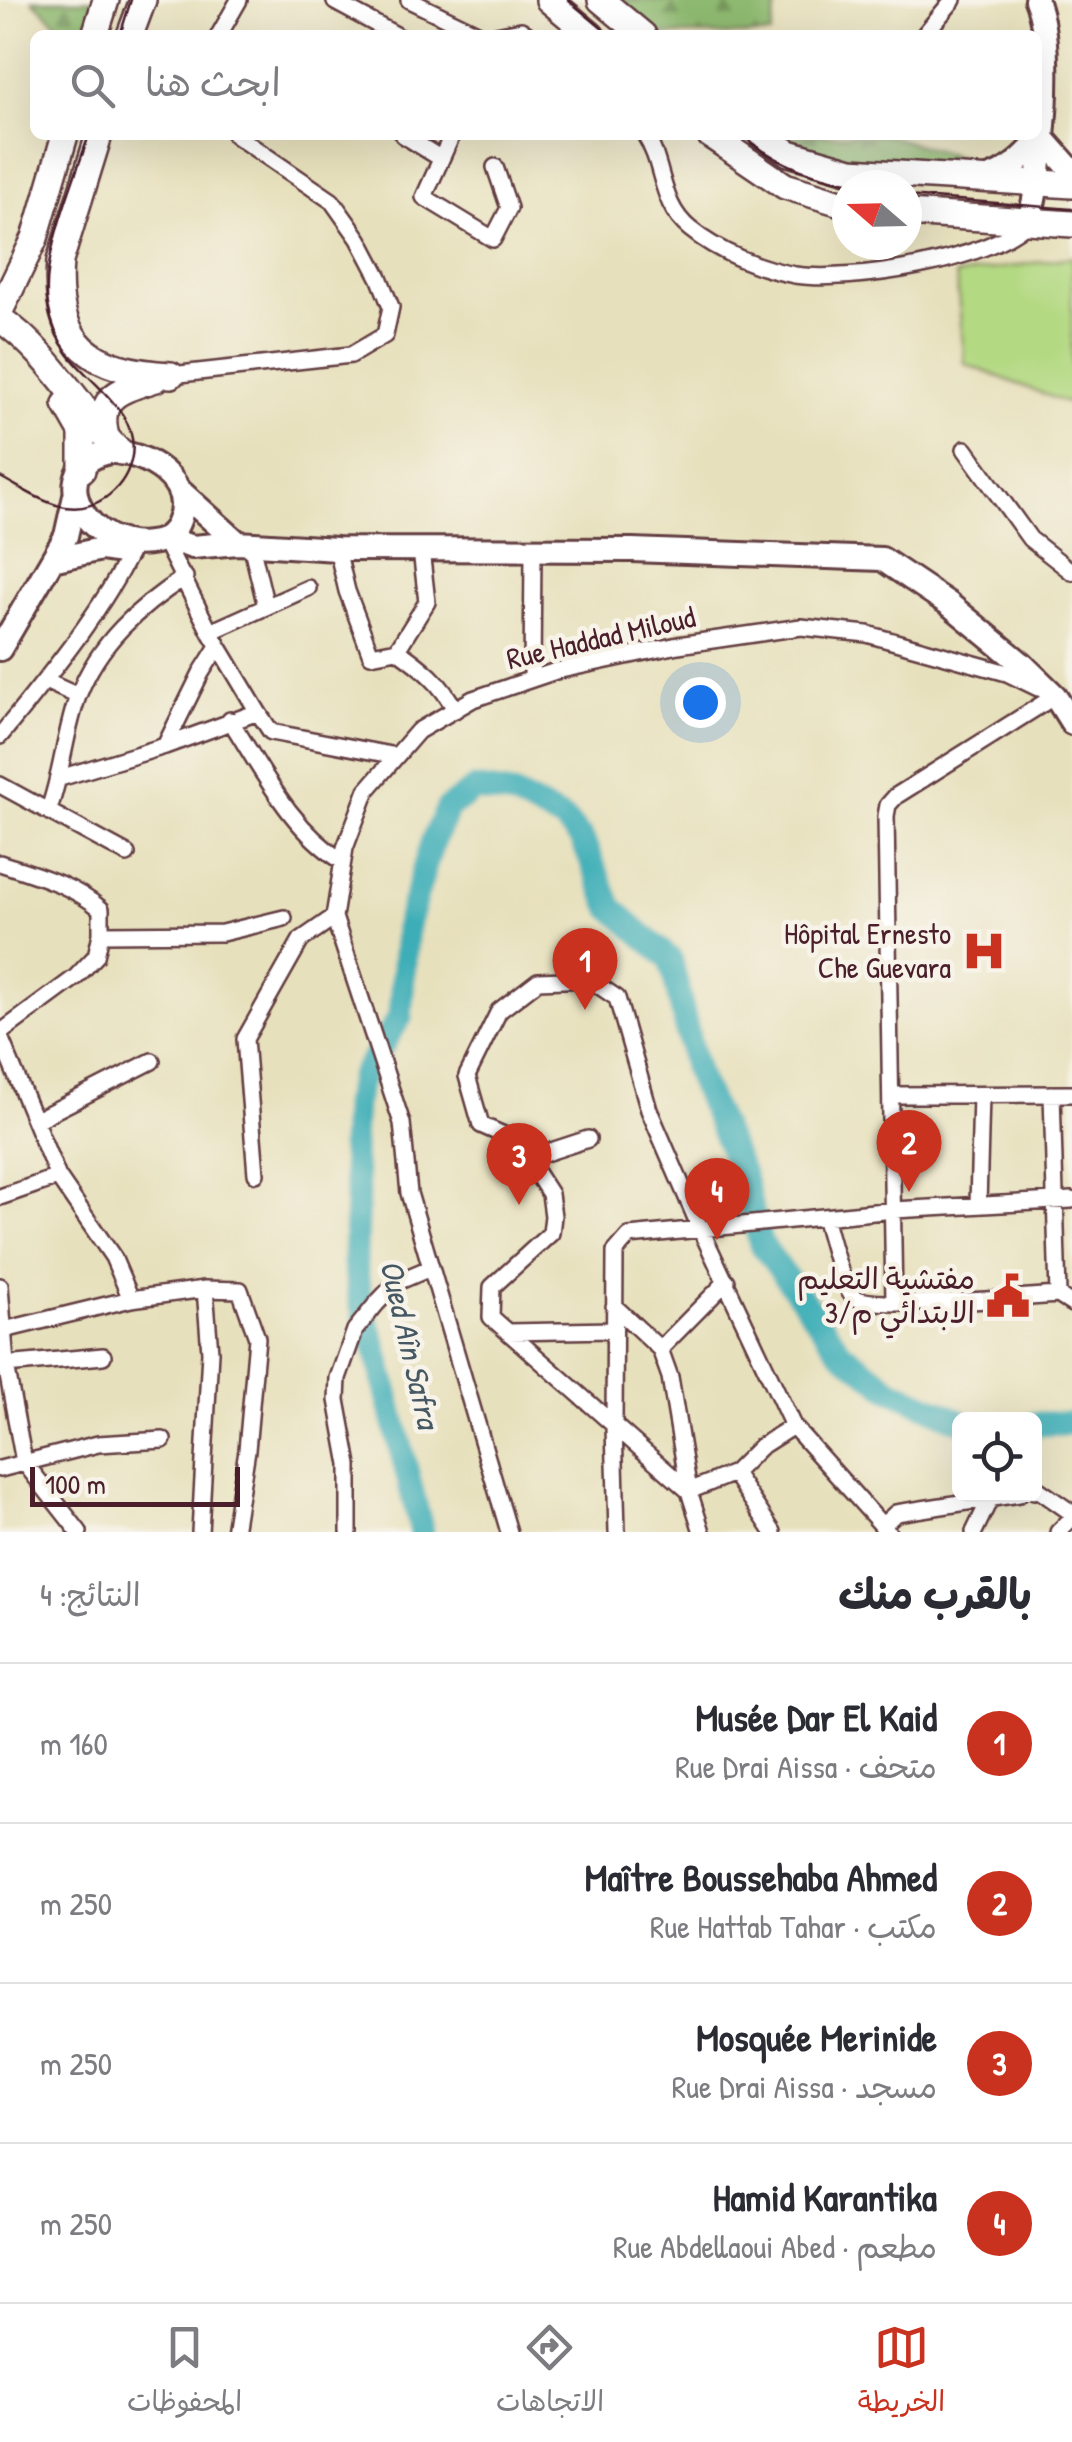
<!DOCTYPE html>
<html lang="ar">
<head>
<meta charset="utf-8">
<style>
  :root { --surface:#fff; --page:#f2f2f3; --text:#2b2b33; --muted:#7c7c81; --line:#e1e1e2; --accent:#c8321e }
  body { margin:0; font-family:"Patrick Hand","Playpen Sans Arabic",sans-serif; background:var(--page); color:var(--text); direction:rtl }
  .controls { position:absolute; right:30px; bottom:30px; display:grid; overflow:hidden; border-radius:15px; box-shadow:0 10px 40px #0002 }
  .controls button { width:90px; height:90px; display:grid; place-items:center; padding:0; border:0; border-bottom:2px solid var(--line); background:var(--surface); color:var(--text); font:50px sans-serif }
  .compass { position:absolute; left:832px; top:170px; width:90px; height:90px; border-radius:50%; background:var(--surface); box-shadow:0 10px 40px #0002; rotate:290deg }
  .scale { position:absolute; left:30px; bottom:25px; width:210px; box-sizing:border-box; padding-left:10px; border:5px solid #4a1f2b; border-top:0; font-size:28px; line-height:35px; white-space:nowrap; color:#4a1f2b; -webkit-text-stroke:8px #f7f3e8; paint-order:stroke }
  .you { position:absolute; left:700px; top:702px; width:35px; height:35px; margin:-25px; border:8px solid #fff; border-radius:50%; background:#1a73e8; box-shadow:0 0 0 15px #1a73e833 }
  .badge { display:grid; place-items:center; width:65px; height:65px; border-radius:50%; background:var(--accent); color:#fff; font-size:32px; font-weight:700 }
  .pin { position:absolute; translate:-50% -82px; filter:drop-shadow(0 2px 5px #0008) }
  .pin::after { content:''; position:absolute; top:52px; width:35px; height:30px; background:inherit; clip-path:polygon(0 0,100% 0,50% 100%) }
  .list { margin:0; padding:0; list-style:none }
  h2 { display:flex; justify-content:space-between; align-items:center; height:130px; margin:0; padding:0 40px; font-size:42px }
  h2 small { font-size:32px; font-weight:400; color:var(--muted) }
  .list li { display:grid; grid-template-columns:65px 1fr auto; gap:30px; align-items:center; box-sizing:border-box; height:160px; padding:0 40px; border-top:2px solid var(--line) }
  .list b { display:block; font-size:38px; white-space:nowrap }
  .list p { margin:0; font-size:32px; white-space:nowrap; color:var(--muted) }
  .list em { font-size:32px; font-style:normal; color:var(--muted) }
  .icon { flex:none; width:55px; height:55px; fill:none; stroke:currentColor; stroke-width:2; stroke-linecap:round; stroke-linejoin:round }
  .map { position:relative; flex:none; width:1072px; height:1532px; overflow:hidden; direction:ltr }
  .search { position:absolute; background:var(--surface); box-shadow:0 10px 40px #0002; left:30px; right:30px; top:30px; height:110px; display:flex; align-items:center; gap:25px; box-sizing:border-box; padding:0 35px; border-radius:15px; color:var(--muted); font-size:38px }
  .sheet { height:770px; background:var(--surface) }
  nav { display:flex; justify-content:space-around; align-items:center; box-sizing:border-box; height:140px; border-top:2px solid var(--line); background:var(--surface); font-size:28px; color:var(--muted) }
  nav a { display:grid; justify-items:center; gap:5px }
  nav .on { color:var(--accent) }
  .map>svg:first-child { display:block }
  .green { fill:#b3d982; stroke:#7e7c56; stroke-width:2.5 }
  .forest { fill:url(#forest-firs); stroke:#6c6c4e; stroke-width:2.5 }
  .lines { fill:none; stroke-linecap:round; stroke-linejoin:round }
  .river { stroke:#3daeb7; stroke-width:25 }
  .street-casing { stroke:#623c41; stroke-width:20 }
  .secondary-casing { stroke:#623c41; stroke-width:28 }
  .primary-casing { stroke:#623c41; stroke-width:30 }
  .street { stroke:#fff; stroke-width:15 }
  .secondary { stroke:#fff; stroke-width:22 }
  .primary { stroke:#fff; stroke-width:25 }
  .tram { stroke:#4a1f2b; stroke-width:2.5 }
  .labels { text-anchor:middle; stroke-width:9; stroke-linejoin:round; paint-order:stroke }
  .street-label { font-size:30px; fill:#4a1f2b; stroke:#f7f3e8 }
  .poi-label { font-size:30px; fill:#4a1f2b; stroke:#f7f3e8; text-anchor:end }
  .water-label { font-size:32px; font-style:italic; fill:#455863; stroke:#f7f3e8 }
</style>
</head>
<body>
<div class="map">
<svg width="1072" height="1532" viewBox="0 0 1072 1532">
  <defs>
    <pattern id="forest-firs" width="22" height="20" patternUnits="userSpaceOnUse" patternTransform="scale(2.5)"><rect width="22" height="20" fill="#8eb970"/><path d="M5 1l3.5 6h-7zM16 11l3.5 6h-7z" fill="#76965c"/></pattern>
  </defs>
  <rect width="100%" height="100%" fill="#f7f3e8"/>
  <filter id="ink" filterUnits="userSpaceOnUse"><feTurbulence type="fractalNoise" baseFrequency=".01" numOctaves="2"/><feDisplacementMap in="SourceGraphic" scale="20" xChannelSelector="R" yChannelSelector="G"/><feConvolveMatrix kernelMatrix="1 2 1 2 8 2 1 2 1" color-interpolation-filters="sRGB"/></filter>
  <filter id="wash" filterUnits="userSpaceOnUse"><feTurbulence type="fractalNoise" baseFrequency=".0048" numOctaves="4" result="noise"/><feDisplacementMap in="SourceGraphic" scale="40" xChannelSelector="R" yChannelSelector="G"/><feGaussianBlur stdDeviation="2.25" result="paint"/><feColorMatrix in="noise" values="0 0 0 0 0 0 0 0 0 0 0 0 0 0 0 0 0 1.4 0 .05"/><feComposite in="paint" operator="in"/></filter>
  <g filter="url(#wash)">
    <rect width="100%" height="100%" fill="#e7e0bc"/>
    <path class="green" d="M1072,257V405L965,364L956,275Z"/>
    <path class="forest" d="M32,0H95L83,35H69Z
      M617,0H777L771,35H658Z
      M785,135H886L980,163L889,167L814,154Z"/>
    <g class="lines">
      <path class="river" d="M1034,1424L1072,1423
        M422,1532L375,1345L361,1304L355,1265L357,1192L352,1144L354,1105L361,1078L400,1017L407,925L433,840L448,808L475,789L513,795L564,820L582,839L611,907L671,960L696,1072L743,1176L760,1242L841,1352L890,1389L960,1421"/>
    </g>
  </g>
  <g filter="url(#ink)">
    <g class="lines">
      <g class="street-casing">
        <path id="street" d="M409,0L481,35
          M335,2L396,35
          M219,35L239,0
          M496,35L521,30L528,35
          M924,35L953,0
          M403,135L440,158
          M452,135L424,197L493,239L509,208L495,167
          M645,135C665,165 659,204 690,229C718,252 760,269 795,275C851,283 990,261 1029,221
          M171,375L351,355L385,335L391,307L379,277L359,239L332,201L235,135
          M965,449L1030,539L1072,572
          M251,544L266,607
          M337,549L347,591L371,655L397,650L427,602L421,550
          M210,632L308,588
          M397,650C421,667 442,683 455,710
          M532,679L533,550
          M45,681L78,696
          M258,712L271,732L396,756
          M230,720C263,771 290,828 342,861
          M0,736C43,683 104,610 132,548
          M165,746L201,673L218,646
          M60,778L165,746L258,712L210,632L164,540
          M0,785L127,854
          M49,809C62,773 65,732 78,696C98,643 139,607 185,577
          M0,863C36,875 71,884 101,909V934
          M0,1033L76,977L96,956L101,934L222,933L284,918
          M0,1037L58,1177L113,1257L131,1299
          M1052,1094L1058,1295
          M892,1095L1072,1094
          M36,1120L152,1061
          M527,1159L588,1139
          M256,1174L245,1039L301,940L334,917
          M0,1197L58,1177
          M978,1205L981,1095
          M824,1217C830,1235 841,1287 854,1297C872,1311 1027,1297 1058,1295L1072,1304
          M0,1286L6,1365L24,1462L79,1532
          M894,1303L886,816L888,805L896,796L1055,696
          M614,1306L660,1349L670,1377L689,1491L702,1532
          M0,1331L131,1299L205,1289L240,1290L257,1338L247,1450L234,1532
          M508,1332L613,1330
          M660,1349L727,1281
          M6,1365L103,1356
          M793,1426L760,1447L734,1473L689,1491L491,1317L492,1287L551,1233L553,1216L550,1194L515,1140L481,1125L467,1076L499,1011L538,981L589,979L617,998L649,1110L701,1230L793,1426L888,1532
          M0,1469L98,1444L163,1440
          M734,1473L773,1532
          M1034,1491L1039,1490L1072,1513
          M882,1526L896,1513L1019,1494
          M200,1532L210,1352L205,1289
          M349,1532V1465L337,1400L338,1378L355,1330L377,1303L397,1282L430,1268
          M509,1532L409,1193L402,1123L334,917L345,848L367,790L418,731L473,699L556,671L678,645L801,627L867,634L1007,673L1038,688
          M617,1532L614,1427L615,1252L629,1236L894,1210L1072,1200
          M974,1532L989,1501
          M1058,1532L1072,1518"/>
      </g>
      <g class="secondary-casing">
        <path id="secondary" d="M1042,137L1072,171
          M982,180C1009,173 1024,157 1042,137
          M1029,221C1043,170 1056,49 1036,0
          M110,452C144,451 197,481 178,523C174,533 167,539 156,542C85,557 41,465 110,452Z
          M179,490L238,543
          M167,538L192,547L238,543L337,549L632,550L882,559L949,604L1022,664L1055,696L1072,723
          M52,560L101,549L126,553
          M0,649L66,536L75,496"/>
      </g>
      <g class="primary-casing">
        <path id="primary" d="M549,0L591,35
          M601,0L643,35
          M95,35L106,0
          M130,35L143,0
          M99,135L60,261C53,346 92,371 171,375
          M710,135L785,186L847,205
          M762,135L789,153L851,171L1072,185
          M907,213L1072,224
          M0,311L35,238L65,135
          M0,319C36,343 64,383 91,417C101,429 107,442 121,452
          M66,404L82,432V470
          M107,440C94,395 121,390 156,379"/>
      </g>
      <use href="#street" class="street"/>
      <use href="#secondary" class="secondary"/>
      <use href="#primary" class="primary"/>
      <path class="tram" d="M568,0L610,35
        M120,35L131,0
        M742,135C780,167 820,180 869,185
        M907,196L1072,209
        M0,477C33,494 68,523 105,498C118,489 127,476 131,461C143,414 92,386 68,354C58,340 51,323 48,305C40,259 74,181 89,135"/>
    </g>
  </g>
  <defs>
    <g id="hospital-bare" transform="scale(3.45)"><path d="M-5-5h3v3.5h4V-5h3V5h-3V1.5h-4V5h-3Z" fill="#c8321e" stroke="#f7f3e8" stroke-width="2.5" paint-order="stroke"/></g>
    <g id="civic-bare" transform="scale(3.45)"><path d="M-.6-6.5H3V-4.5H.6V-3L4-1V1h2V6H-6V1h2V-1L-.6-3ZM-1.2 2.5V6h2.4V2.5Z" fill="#c8321e" stroke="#f7f3e8" stroke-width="2.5" paint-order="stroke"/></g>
  </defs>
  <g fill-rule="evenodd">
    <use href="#hospital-bare" x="984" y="951"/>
    <use href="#civic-bare" x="1008" y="1296"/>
  </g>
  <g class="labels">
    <g class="street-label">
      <text transform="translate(601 638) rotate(-13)" y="10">Rue Haddad Miloud</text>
    </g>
    <g class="poi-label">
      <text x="951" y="944">Hôpital Ernesto<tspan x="951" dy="34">Che Guevara</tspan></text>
      <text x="975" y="1289">مفتشية التعليم<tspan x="975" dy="34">الابتدائي م/3</tspan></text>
    </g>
    <g class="water-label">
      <text transform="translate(410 1344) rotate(77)" y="11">Oued Aîn Safra</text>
    </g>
  </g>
</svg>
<div class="controls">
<button><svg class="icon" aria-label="locate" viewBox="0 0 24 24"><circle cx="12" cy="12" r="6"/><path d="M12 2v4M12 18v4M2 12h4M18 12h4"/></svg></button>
</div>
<svg class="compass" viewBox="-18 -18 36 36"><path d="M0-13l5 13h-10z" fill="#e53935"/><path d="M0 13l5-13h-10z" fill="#7c7c81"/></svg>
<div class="scale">100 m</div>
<div class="you"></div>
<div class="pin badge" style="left:585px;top:1010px">1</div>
<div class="pin badge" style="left:909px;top:1192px">2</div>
<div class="pin badge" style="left:519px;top:1205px">3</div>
<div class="pin badge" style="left:717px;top:1240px">4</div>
<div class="search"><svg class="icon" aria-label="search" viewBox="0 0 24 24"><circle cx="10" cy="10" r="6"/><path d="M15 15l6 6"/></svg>ابحث هنا</div>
</div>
<section class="sheet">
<h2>بالقرب منك<small>النتائج: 4</small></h2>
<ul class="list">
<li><span class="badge">1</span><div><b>Musée Dar El Kaid</b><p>متحف · Rue Drai Aissa</p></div><em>160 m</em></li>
<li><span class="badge">2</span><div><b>Maître Boussehaba Ahmed</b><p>مكتب · Rue Hattab Tahar</p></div><em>250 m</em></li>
<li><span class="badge">3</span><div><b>Mosquée Merinide</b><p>مسجد · Rue Drai Aissa</p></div><em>250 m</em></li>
<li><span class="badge">4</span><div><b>Hamid Karantika</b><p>مطعم · Rue Abdellaoui Abed</p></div><em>250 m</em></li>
</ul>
</section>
<nav>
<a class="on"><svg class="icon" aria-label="map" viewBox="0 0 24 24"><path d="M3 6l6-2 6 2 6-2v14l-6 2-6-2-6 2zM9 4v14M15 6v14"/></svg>الخريطة</a>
<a><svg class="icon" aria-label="directions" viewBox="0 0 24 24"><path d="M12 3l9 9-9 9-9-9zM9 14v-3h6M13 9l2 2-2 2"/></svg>الاتجاهات</a>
<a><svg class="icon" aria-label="saved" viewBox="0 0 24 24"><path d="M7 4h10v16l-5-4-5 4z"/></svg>المحفوظات</a>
</nav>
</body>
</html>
